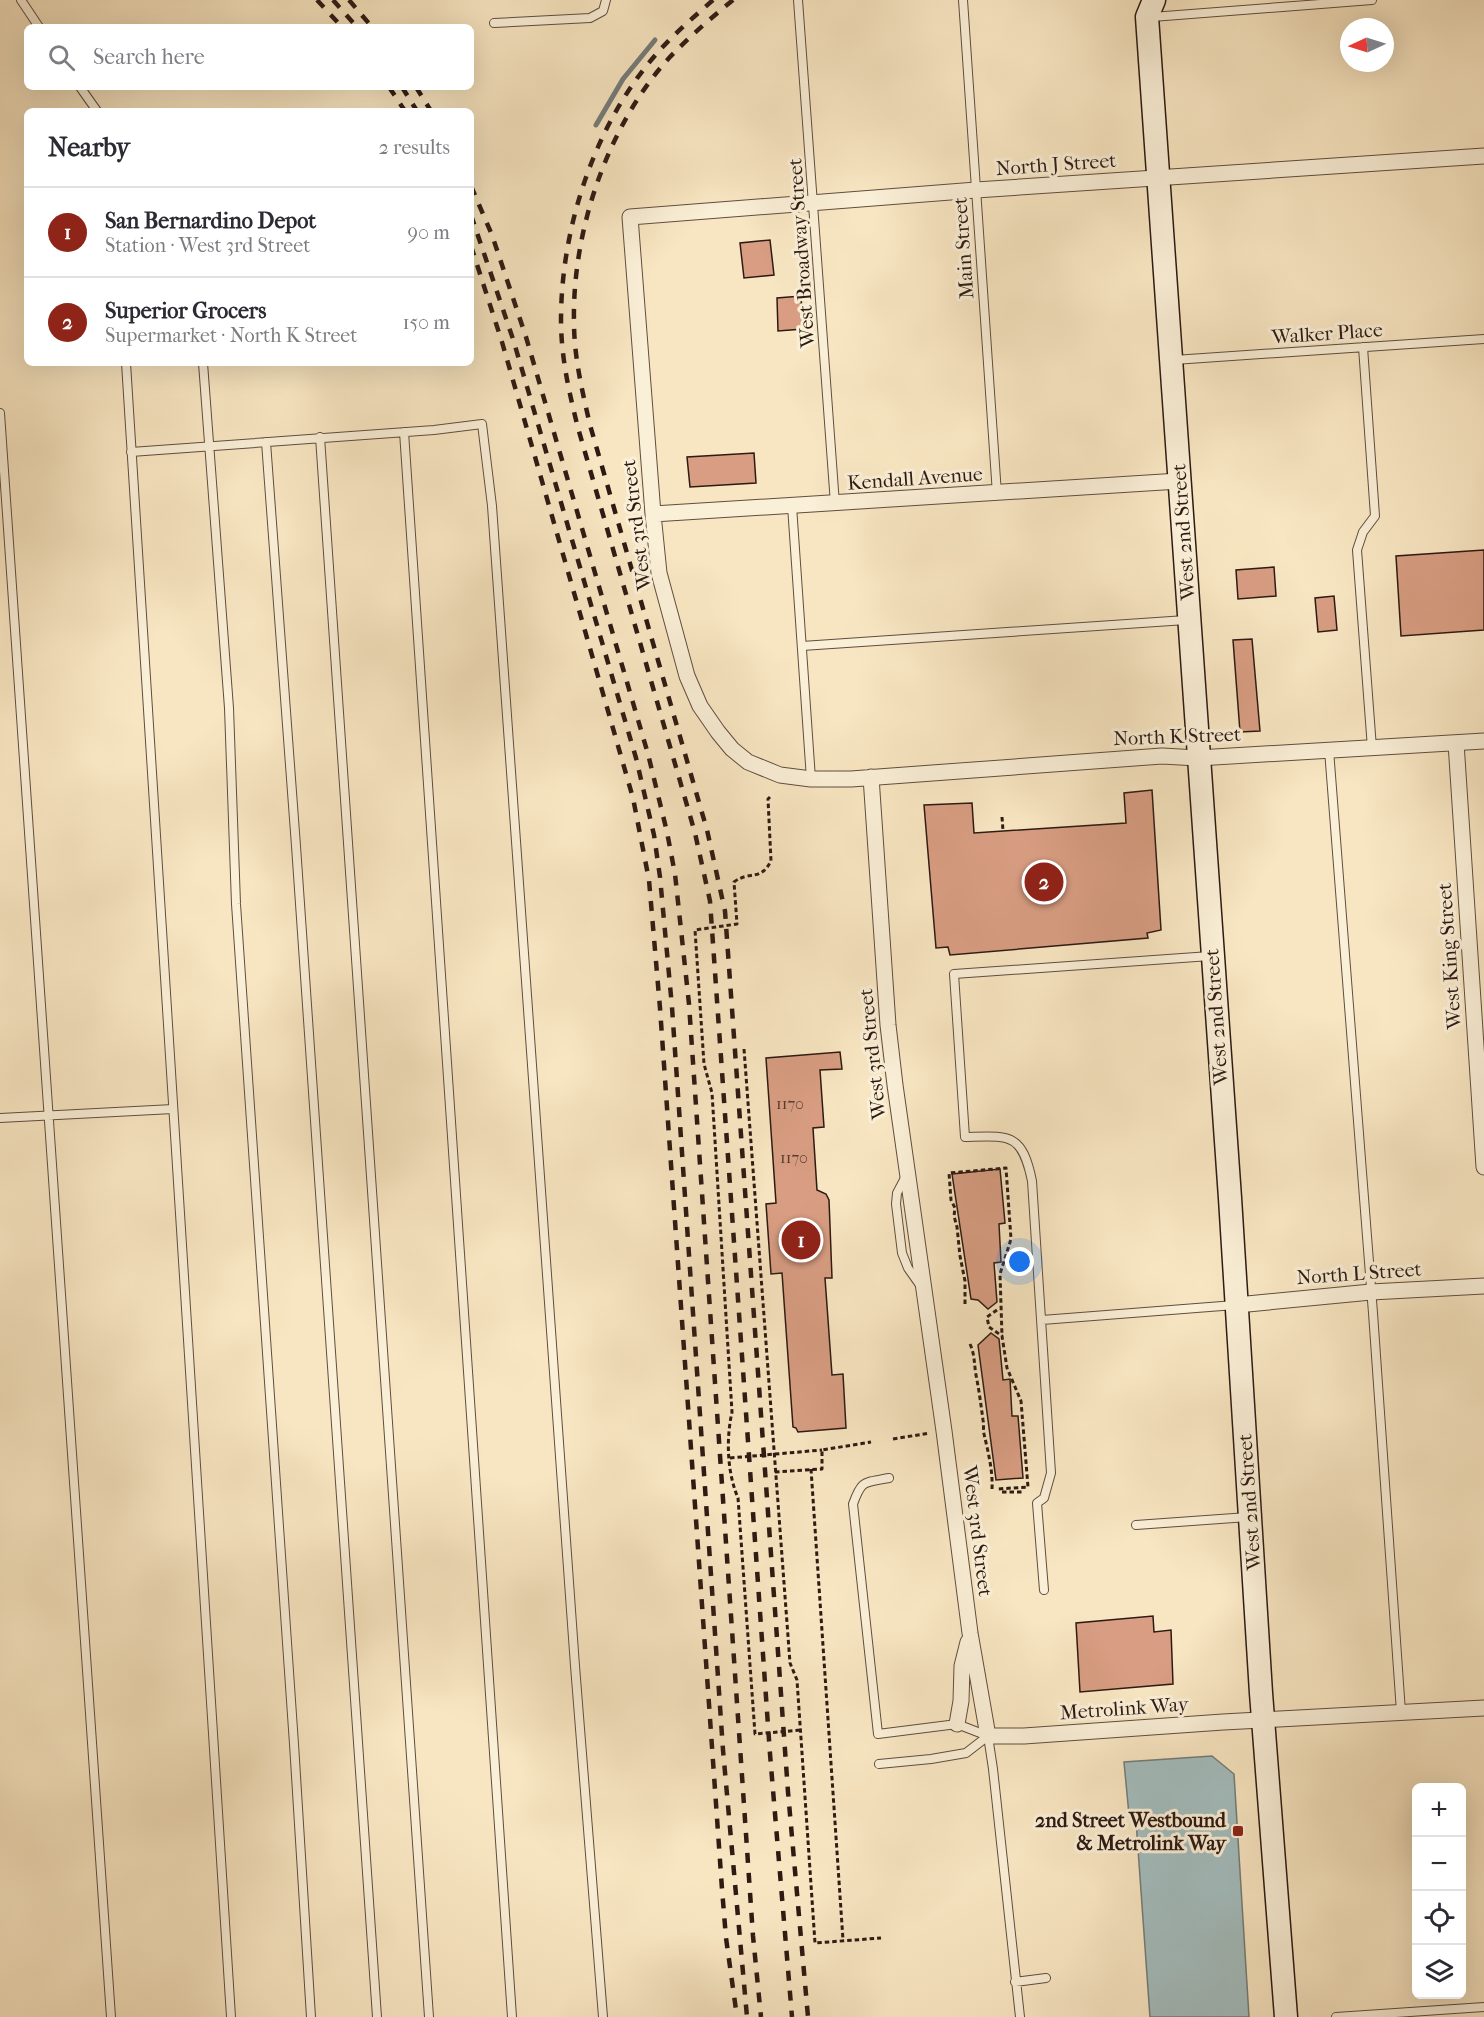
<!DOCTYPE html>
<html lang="en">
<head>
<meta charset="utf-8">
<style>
  :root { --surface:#fff; --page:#f2f2f3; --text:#2b2b33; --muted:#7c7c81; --line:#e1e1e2; --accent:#8f2418 }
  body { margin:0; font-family:"IM FELL French Canon",serif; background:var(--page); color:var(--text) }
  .controls { position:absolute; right:18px; bottom:18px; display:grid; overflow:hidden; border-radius:9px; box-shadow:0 6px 24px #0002 }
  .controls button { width:54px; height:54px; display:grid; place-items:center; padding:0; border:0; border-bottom:2px solid var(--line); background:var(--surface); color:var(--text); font:30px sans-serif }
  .compass { position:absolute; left:1340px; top:18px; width:54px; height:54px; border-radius:50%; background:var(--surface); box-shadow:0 6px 24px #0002; rotate:266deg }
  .you { position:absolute; left:1020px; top:1262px; width:21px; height:21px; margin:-15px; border:4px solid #fff; border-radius:50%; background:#1a73e8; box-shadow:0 0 0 9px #1a73e833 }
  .badge { display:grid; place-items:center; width:39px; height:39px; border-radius:50%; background:var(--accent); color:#fff; font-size:20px; font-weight:700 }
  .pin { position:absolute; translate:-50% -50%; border:3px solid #fff; box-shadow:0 2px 6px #0006 }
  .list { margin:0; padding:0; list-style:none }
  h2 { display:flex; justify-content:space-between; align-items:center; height:78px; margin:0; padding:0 24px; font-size:26px }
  h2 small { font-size:20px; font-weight:400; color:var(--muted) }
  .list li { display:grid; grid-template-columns:39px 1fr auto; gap:18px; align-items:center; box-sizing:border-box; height:90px; padding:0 24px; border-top:2px solid var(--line) }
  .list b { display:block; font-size:22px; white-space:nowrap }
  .list p { margin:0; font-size:20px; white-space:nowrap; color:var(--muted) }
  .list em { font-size:20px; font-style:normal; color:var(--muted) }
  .icon { flex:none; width:33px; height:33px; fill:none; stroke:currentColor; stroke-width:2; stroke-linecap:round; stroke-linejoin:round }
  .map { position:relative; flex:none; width:1484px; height:2017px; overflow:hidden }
  .search { position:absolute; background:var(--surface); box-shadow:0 6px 24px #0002; left:24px; top:24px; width:450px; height:66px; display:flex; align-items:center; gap:15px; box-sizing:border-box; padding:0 21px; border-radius:9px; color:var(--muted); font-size:22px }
  .panel { position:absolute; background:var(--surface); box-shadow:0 6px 24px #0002; left:24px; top:108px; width:450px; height:258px; border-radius:9px }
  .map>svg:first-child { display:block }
  .water { fill:#a3bdbe; stroke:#747c7a; stroke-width:1.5 }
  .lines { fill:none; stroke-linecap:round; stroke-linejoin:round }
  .stream { stroke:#747c7a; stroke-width:5 }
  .building { fill:#d89d82; stroke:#2d1a13; stroke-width:1.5 }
  .lane-casing { stroke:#604d3f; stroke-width:10 }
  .street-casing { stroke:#604d3f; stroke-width:17 }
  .secondary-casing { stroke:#2d1a13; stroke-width:25 }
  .path { stroke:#2d1a13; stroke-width:3; stroke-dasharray:4.5 3; stroke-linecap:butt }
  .lane { stroke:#faefd7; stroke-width:8 }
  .street { stroke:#faefd7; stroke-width:15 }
  .secondary { stroke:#faefd7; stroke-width:22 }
  .rail { stroke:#2d1a13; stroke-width:4.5; stroke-dasharray:10 10; stroke-linecap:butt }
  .path-bridge { stroke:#2d1a13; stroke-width:3; stroke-dasharray:4.5 3; stroke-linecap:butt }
  .poi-dot { fill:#8f2418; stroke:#faefd7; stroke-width:2 }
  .labels { text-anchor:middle; stroke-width:6; stroke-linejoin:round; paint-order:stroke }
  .number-label { font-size:16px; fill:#583b2f }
  .street-label { font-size:20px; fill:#2d1a13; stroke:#faefd7 }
  .poi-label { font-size:20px; font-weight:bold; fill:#2d1a13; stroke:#faefd7; text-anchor:end }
</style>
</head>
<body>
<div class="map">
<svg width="1484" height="2017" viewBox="0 0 1484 2017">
  <rect width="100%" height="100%" fill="#f8e6c2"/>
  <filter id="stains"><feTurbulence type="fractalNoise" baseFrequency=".00333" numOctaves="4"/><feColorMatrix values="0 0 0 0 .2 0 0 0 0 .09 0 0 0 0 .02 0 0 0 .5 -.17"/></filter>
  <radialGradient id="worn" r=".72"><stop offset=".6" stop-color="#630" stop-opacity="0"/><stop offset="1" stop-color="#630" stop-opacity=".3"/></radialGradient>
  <path class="water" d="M1212,1756L1234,1774L1249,2017H1150L1136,1821L1129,1815L1124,1762Z"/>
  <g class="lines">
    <path class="stream" d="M596,125L623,79L655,40"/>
  </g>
  <path class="building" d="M770,240L774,275L744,278L740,243Z
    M801,296L803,329L778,331L777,298Z
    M754,453L756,483L690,487L687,457Z
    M1484,550V630L1401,636L1396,556Z
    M1274,567L1276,596L1238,599L1236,570Z
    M1334,596L1337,630L1318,632L1315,598Z
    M1252,639L1260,731L1240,732L1233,640Z
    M1152,790L1161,930L1147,933L1148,938L950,955L948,947L936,948L924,805L972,803L974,833L1126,823L1124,793Z
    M840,1052L842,1069L820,1070L824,1127L813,1128L817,1190L826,1194L829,1200L832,1278H825L832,1375L843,1374L846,1428L798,1432L796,1428L793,1427L782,1273L771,1274L766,1204L776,1203L766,1058Z
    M1000,1169L1005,1223L999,1224L1001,1262L994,1263L997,1302L988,1309L978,1300L971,1299L952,1174Z
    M991,1333L999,1339L1003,1380L1010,1379L1012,1416H1018L1023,1478L996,1480L978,1345Z
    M1153,1616L1154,1632L1171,1630L1173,1684L1080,1692L1076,1623Z"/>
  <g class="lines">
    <g class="lane-casing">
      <path id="lane" d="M21,0L39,27
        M798,0L835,504
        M963,0L997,494
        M1152,17L1372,0
        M494,23L590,18L603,11L606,0
        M80,87L97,111
        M1363,347L1375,516L1363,532L1357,550L1372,748
        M1174,360L1484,339
        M126,363L231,2017
        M203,363L229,708L236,904L294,1744L311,2017
        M0,413L111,2017
        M404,432L512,2017
        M320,437L429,2017
        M266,442L296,846L377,2017
        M131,452L434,430L482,424L492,506L575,1666L603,2017
        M792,506L811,779
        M802,646L1186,620
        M1329,750L1373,1313L1401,1712
        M0,1118L173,1109
        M906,1176L897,1193L896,1204L902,1253L908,1268L920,1285
        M1042,1320L1235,1305
        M889,1478C864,1483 862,1479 853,1504L878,1734L957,1724L988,1736
        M1136,1525L1248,1517
        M1044,1590L1037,1503L1044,1498L1051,1473L1032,1181C1022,1132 1009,1136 965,1137L954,974L1210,956
        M988,1736L993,1769L1020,2017
        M879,1764L931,1759L966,1753L988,1736
        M1015,1982L1046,1978
        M1336,2017L1484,2007"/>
    </g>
    <g class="street-casing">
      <path id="street" d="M1484,156L976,190L630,217L653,514L659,573L687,676L700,706L718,732L732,749L748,762L780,775L811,779H851L1162,756L1198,758L1484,741
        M653,514L1179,481
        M1456,743L1484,1167
        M871,777L888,1025L895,1085L944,1431L970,1633L988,1736H1024L1223,1722L1484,1708
        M1237,1305L1371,1292L1484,1286
        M957,1724L961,1701L962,1666L968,1642"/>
    </g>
    <g class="secondary-casing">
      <path id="secondary" d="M1154,0L1147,17L1230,1198L1261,1693L1286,2017"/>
    </g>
    <path class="path" d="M770,797L768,799L771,861C760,882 750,870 734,882L737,924L695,930L704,1064L712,1093L732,1412C726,1439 727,1472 738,1498L755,1734L801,1730
      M1002,817L1003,831
      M744,1049L790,1663L797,1680L815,1943L881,1938
      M965,1304V1281L960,1256L957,1227L954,1216L955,1208L951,1200L949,1173L1006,1168L1011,1239L1000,1274L1002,1336
      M997,1310L987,1317L989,1327L1002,1336L1007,1368L1021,1401L1028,1487L997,1489
      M970,1344C975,1355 974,1364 976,1375C979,1390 981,1405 983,1420C984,1425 983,1430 984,1434C988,1451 993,1471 992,1489
      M893,1439L930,1433
      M811,1469L843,1940
      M775,1472L822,1469V1450L871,1442
      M1002,1492H1022"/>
    <use href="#lane" class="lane"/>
    <use href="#street" class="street"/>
    <use href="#secondary" class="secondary"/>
    <path class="rail" d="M317,0L342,27
      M333,0L357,27
      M349,0L372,27
      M713,0C695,16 676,32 660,50C596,120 561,226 561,320C561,357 569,392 578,428L695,833L710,901L770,1754L792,2017
      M733,0C711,18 689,37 669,58C608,125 572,231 574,322C574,357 582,390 590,425L707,830L725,911L788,1792L808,2017
      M389,87L405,111
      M402,87L417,111
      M416,87L431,111
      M471,186L492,235L526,337L648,754L667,832L675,874L689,1004L753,1936L761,2017
      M471,215L513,339L636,758L654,835L660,877L672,1007L723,1750L747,2017
      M471,246L502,342L633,798L649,880L660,1008L722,1889L726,1938L737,2017"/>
    <path class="path-bridge" d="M730,1458L822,1450"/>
  </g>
  <rect class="poi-dot" x="1232" y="1825" width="12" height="12" rx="3"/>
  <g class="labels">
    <g class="number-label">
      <text x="790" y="1109">1170</text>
      <text x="794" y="1163">1170</text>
    </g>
    <g class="street-label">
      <text transform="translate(1056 164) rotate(-4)" y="7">North J Street</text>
      <text transform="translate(963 248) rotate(-94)" y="7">Main Street</text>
      <text transform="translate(801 253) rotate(-94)" y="7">West Broadway Street</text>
      <text transform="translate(1327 333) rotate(-4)" y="7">Walker Place</text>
      <text transform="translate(915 478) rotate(-4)" y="7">Kendall Avenue</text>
      <text transform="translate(636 525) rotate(-97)" y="7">West 3rd Street</text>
      <text transform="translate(1183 532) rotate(-94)" y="7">West 2nd Street</text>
      <text transform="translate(1177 736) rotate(-2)" y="7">North K Street</text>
      <text transform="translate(1449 956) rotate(-94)" y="7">West King Street</text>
      <text transform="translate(1216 1017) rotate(-94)" y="7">West 2nd Street</text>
      <text transform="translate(872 1054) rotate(-96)" y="7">West 3rd Street</text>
      <text transform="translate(1359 1273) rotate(-4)" y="7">North L Street</text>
      <text transform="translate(1249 1502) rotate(-94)" y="7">West 2nd Street</text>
      <text transform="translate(978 1531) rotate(83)" y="7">West 3rd Street</text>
      <text transform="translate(1124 1708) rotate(-4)" y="7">Metrolink Way</text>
    </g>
    <g class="poi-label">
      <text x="1226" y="1827">2nd Street Westbound<tspan x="1226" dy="23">&amp; Metrolink Way</tspan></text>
    </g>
  </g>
  <rect width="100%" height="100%" filter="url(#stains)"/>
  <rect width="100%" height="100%" fill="url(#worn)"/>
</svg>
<div class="controls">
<button>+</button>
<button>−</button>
<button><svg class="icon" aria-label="locate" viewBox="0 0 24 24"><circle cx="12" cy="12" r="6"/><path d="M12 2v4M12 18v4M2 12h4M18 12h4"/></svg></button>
<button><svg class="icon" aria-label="layers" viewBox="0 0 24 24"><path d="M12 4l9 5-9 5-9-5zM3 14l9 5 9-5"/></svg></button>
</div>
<svg class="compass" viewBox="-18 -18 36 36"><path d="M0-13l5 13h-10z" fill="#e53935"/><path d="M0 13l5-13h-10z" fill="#7c7c81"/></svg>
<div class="you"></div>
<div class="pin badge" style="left:801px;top:1240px">1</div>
<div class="pin badge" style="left:1044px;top:882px">2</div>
<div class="search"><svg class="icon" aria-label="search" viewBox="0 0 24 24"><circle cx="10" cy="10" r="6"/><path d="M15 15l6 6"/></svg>Search here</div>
<section class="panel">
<h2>Nearby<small>2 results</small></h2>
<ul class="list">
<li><span class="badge">1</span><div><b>San Bernardino Depot</b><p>Station · West 3rd Street</p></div><em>90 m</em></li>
<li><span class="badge">2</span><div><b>Superior Grocers</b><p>Supermarket · North K Street</p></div><em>150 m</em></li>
</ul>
</section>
</div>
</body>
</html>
